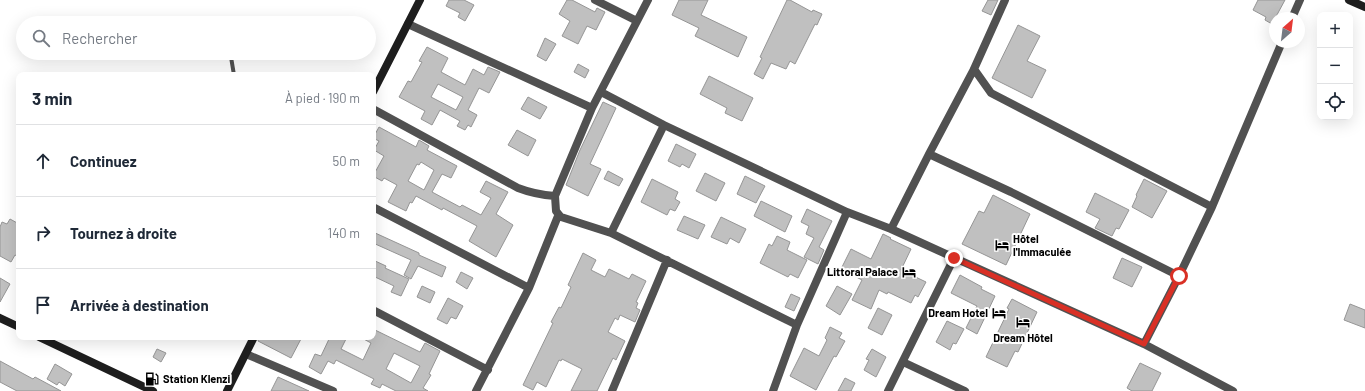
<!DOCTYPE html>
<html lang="fr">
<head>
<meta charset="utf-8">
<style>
  :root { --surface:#fff; --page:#f6f6f7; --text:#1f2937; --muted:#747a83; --line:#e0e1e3 }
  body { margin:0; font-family:Barlow,sans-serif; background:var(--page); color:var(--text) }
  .controls { position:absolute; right:12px; top:12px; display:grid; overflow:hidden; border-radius:8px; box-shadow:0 4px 16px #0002 }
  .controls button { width:36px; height:36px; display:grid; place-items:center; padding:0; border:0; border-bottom:1px solid var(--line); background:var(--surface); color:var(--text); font:20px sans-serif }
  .compass { position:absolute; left:1269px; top:12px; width:36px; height:36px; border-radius:50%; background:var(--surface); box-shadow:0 4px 16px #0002; rotate:28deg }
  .stop { position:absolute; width:12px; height:12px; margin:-9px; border:3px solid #d93025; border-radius:50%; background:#fff }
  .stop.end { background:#d93025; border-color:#fff; box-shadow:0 1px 4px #0008 }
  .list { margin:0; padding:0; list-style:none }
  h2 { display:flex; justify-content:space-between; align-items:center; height:52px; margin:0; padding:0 16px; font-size:17px }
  h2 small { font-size:13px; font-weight:400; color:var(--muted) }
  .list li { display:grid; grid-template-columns:26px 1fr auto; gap:12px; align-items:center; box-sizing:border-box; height:72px; padding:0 16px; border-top:1px solid var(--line) }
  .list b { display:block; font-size:15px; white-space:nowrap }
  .list em { font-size:13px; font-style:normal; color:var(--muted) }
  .icon { flex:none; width:22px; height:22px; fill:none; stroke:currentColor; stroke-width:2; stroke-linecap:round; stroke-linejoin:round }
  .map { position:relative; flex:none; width:1365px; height:391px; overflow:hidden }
  .search { position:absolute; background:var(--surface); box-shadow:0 4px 16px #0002; left:16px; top:16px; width:360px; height:44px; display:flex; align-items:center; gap:10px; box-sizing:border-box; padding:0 14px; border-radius:22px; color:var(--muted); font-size:15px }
  .panel { position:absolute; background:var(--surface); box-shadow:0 4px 16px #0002; left:16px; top:72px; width:360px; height:268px; border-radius:8px }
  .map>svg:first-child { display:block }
  .building { fill:#c0c0c0; stroke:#959595; fill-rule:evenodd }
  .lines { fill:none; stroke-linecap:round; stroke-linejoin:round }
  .lane { stroke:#515151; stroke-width:4 }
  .street { stroke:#515151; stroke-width:8 }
  .secondary { stroke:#1e1e1e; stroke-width:8 }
  .route { stroke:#d93025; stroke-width:5 }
  .labels { text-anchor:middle; stroke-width:4; stroke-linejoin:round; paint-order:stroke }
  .poi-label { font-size:11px; font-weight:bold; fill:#000; stroke:#fff; text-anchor:start }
</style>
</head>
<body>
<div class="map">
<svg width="1365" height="391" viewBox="0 0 1365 391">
  <rect width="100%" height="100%" fill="#fff"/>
  <path class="building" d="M449,0H464L474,5L465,21L458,17L460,13L446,6Z
    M567,0H572L595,12L597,8L605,12L596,30L587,26L578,44L562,36L570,21L559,14Z
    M679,0H708L701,15L747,37L738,57L695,36L699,28L672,15Z
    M787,0H790L812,12L813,10L822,14L817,25L815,24L795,64L790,61L786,69L771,63L763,79L754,74L762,58L760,57Z
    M988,0H998L991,15L982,11Z
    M1258,0H1285L1272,24L1265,20L1266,17L1253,10Z
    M1018,25L1040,36L1027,61L1046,70L1032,98L992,78Z
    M545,38L556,44L546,61L537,56Z
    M427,47L448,58L441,72L465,85L473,69L484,75L488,67L500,72L489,93L479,88L468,110L477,115L471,127L468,125L465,130L457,126L460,121L440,110L432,125L421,119L425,111L399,97L408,81L411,82L422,62L419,61ZM438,84L463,97L456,110L431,97Z
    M578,64L589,70L585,78L574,72Z
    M709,76L753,98L742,121L725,113L727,108L700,94Z
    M528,97L547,107L540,119L521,109Z
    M603,102L616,108L590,164L601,169L588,196L566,185L580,150Z
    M379,127L416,147L419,140L429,146L427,150L457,166L451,178L442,174L432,192L460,207L462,205L481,215L491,198L480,192L486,181L508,192L496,214L513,225L496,257L469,241L477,226L443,208L442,210L416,196L412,203L410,202L406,211L388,202L397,185L384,178L382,181L373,176L384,156L374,150L379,141L373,138ZM421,162L434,170L424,190L408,181L417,164L419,165Z
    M517,130L536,140L528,156L508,145Z
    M676,144L696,154L689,168L682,164L680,167L668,161Z
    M608,171L623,179L619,186L604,179Z
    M705,173L725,183L716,201L696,191Z
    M745,176L765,186L756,203L737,194Z
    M652,179L678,192L675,199L680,202L675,211L670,209L667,215L641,202Z
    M1144,179L1167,191L1152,218L1132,207L1137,196L1136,195Z
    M1095,193L1129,210L1119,229L1116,228L1112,236L1095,228L1100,219L1086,212Z
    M993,195L1030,214L1006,265L962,244L979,211L984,213Z
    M761,201L792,216L785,232L754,216Z
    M807,209L832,221L819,247L824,250L818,264L804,257L814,238L806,234L809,226L801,222Z
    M684,216L705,225L698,239L677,230Z
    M721,217L746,229L739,243L730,238L727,244L711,237Z
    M10,219L19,224V257L15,255L11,262L0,256V227L2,222L7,224Z
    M373,232L419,253V255L446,267L442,277L418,266L411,279L404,275L411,260L373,243Z
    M883,234L891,238L890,239L911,249L901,270L926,282L918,297L915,295L911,303L888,292L887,294L879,290L871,309L852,300L862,280L841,269L851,249L871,259Z
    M777,236L790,242L787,250L807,260L798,278L790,274L788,277L760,263L769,244L772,246Z
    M583,253L596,260L591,270L605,277L609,269L629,279L632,274L646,281L636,302L638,303L636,308L640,310L635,322L620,315L618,320L615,318L608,332L625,341L616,360L613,358L597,391H571L582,369L562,359L561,361L559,360L546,387L537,382L533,390L523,385L553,323L551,322L559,307L561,308L571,287L568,285Z
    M1122,258L1142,267L1132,287L1113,278Z
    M373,260L386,266L385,268L409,279L401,296L391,292L394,286L373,276Z
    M461,272L473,278L467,289L456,282Z
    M960,275L982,287L981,289L995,296L977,334L966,328L977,306L951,293Z
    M0,278L10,284L0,302Z
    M422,286L435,292L430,303L417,297Z
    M837,286L852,294L840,315L826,306Z
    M791,294L800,298L794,311L785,307Z
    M448,298L463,306L456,319L451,317L447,324L437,319Z
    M1012,299L1037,312L1018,352L1015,351L1007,367L986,357L1009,309L1007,308Z
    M1350,304L1365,310V328L1344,320Z
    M878,308L892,315L882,335L868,328Z
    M947,321L964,329L956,344L953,343L950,350L936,342Z
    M830,327L842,333L839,338L845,341L836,357L834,356L816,390L790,376L804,348L819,356L827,340L825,338Z
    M373,329L420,352L425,343L440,351L429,374L431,375L423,388L428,391H396L382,384L380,388L371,384L374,379L336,360L334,364L328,361L321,374L309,367L315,354L321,356L330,337H347L341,349L363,360L371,343L360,337H373ZM394,353L420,366L411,383L386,369Z
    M259,337H302L291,358L258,341Z
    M157,349L166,353L161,362L153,357Z
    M872,349L886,357L876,377L864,370L869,360L866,359Z
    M0,361L33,379L35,377L61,391H17L0,382Z
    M1140,363L1161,373L1152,391H1132L1127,388Z
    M55,364L72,374L65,386L59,382L57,385L47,379Z
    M278,377L309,391H271Z
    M845,378L855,383L851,391H838Z"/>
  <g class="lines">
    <path class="lane" d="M228,53L231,57L234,75"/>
    <path class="street" d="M595,0L637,21
      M1292,18L1300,0
      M408,24L592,108
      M974,69L991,93L1212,207
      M601,92L664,125L847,212L891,229L1144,344L1233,391
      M373,109L518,188C531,193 541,195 555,196
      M929,154L1011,192L1179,276
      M373,207L529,288
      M558,216L611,233L797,325
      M891,229L929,154L974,69L1005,0
      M611,233L664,125
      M373,310L488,370
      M1144,344L1179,276L1212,207L1282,42
      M246,354L333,391
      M903,362L965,391
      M476,391L529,288L558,216H560L556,211L555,196L592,108L648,0
      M612,391L667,260
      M773,391L797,325L847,212
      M888,391L954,258"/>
    <path class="secondary" d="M1349,0L1365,7
      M373,92L420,0
      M0,318L19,327
      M39,337L153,391
      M227,391L254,337"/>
  </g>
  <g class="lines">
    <path class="route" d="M954,258L1144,344L1179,276"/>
  </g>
  <defs>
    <g id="hotel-bare" transform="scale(1.08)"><path d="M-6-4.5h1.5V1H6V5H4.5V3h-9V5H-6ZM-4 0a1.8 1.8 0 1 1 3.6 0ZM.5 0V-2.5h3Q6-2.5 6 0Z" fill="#000" stroke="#fff" stroke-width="2.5" paint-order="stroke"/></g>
    <g id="fuel-bare" transform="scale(1.08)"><path d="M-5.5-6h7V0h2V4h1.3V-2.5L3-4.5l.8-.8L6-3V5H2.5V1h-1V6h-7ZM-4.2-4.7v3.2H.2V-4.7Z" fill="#000" stroke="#fff" stroke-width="2.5" paint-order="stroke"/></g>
  </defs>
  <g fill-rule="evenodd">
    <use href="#hotel-bare" x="1002" y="245"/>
    <use href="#hotel-bare" x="909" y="272"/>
    <use href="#hotel-bare" x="999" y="313"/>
    <use href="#hotel-bare" x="1023" y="322"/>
    <use href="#fuel-bare" x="152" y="379"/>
  </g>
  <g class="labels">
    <g class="poi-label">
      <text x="1013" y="243">Hôtel<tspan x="1013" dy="13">l'Immaculée</tspan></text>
      <text x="898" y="276" text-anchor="end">Littoral Palace</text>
      <text x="988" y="317" text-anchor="end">Dream Hotel</text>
      <text x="1023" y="342" text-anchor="middle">Dream Hôtel</text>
      <text x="163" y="383">Station Klenzi</text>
    </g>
  </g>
</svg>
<div class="controls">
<button>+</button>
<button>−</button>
<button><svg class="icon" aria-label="locate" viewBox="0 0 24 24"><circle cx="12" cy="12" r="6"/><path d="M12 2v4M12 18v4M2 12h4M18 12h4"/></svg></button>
</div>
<svg class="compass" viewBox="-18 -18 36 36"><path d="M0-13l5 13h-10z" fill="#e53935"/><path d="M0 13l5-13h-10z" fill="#747a83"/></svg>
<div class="stop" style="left:1179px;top:276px"></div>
<div class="stop end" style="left:954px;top:258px"></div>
<div class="search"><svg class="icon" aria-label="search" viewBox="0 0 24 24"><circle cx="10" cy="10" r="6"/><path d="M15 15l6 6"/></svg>Rechercher</div>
<section class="panel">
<h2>3 min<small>À pied · 190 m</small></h2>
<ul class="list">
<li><svg class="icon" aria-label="ahead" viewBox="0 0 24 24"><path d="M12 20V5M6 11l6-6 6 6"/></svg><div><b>Continuez</b></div><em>50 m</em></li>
<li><svg class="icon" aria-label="right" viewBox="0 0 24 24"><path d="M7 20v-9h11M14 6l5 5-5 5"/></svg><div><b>Tournez à droite</b></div><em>140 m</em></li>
<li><svg class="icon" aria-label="arrive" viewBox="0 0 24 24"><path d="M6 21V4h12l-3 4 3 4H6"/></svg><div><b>Arrivée à destination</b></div></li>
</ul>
</section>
</div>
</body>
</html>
